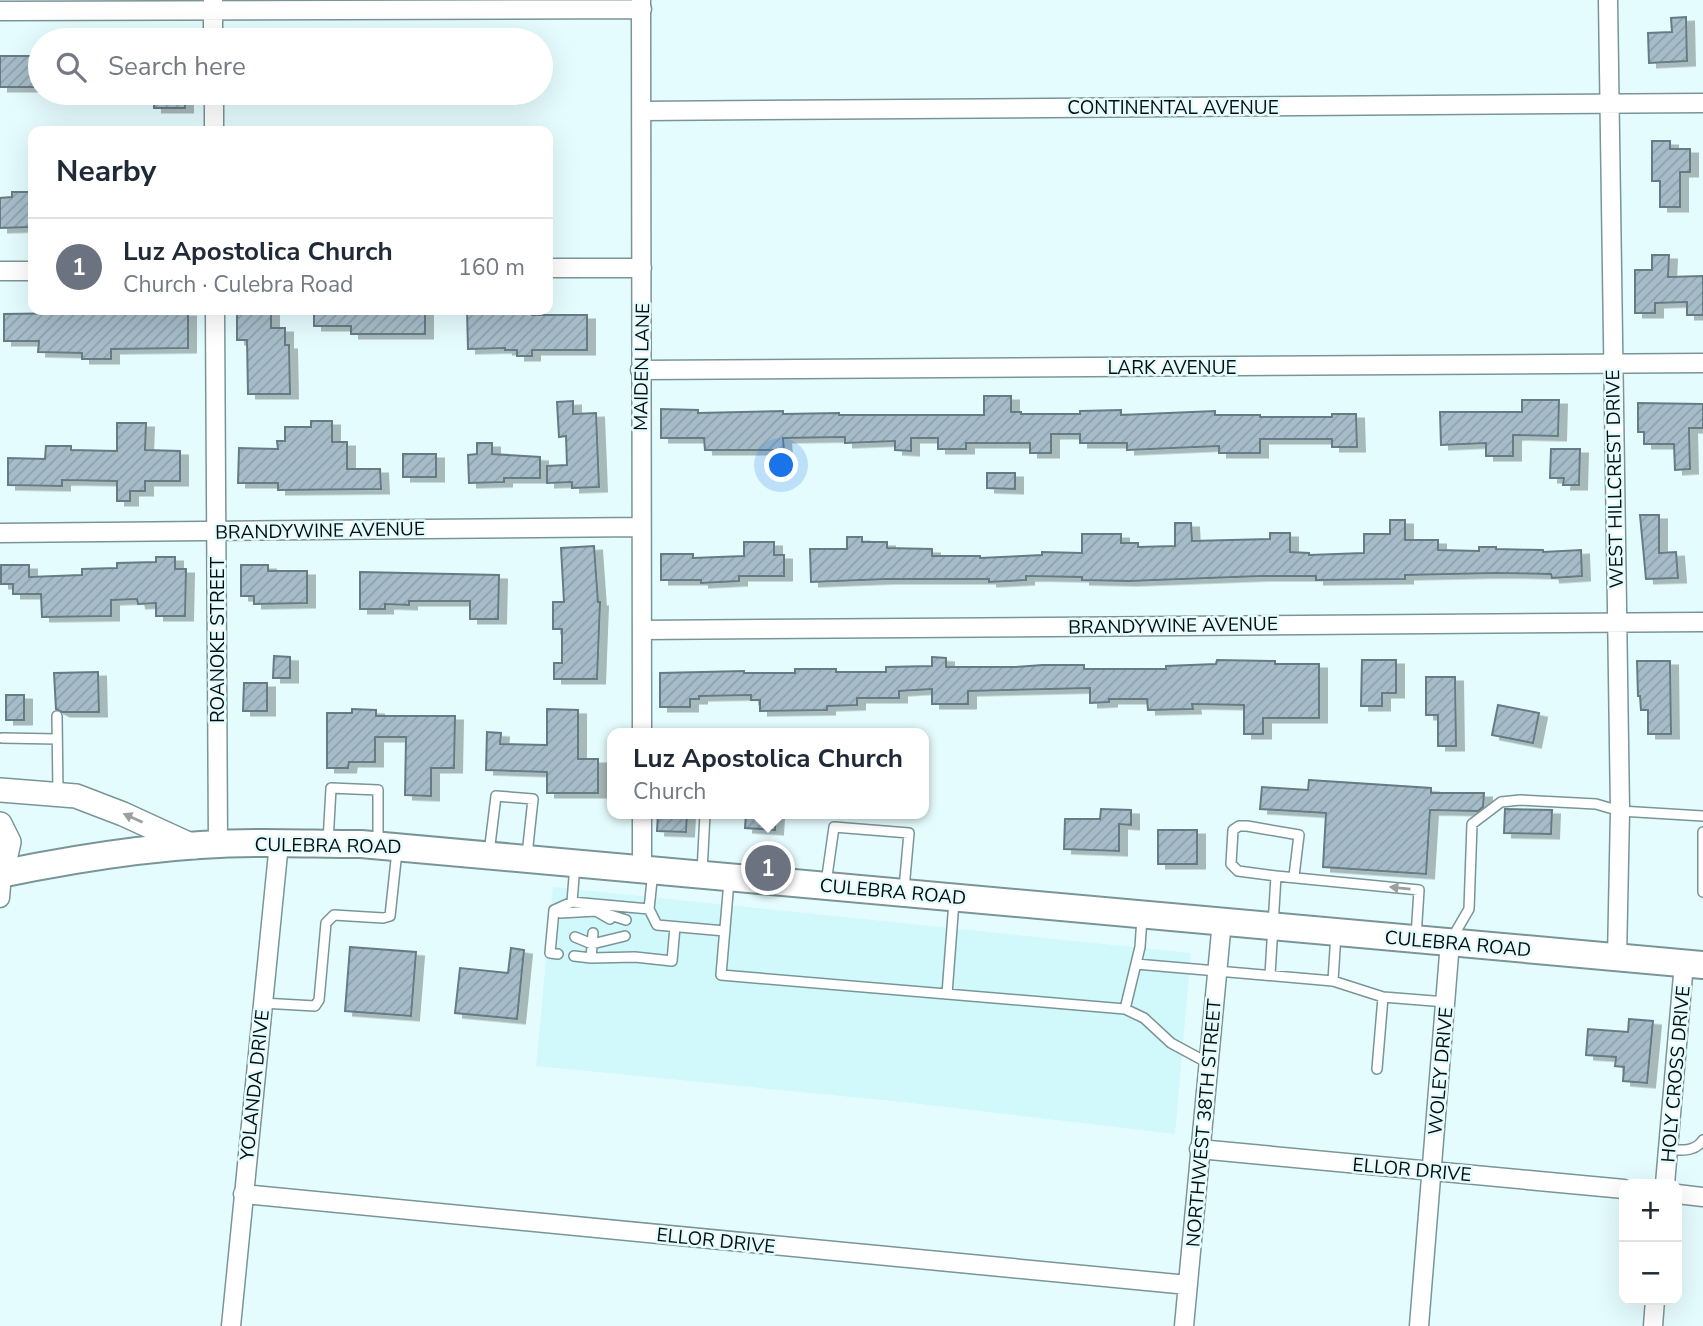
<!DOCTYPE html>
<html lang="en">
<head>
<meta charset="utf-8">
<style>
  :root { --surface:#fff; --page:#f2f2f3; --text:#1f2937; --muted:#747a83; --line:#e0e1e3; --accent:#902385 }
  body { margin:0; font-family:"Nunito Sans",sans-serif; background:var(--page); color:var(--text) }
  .controls { position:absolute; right:21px; bottom:21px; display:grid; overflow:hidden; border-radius:14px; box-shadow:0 7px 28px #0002 }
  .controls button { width:63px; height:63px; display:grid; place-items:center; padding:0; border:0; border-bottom:2px solid var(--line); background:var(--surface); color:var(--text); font:35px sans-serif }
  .you { position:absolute; left:782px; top:466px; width:24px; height:24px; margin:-18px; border:5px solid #fff; border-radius:50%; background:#1a73e8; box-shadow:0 0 0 10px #1a73e833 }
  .badge { display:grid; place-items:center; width:46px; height:46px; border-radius:50%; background:var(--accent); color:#fff; font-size:23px; font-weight:700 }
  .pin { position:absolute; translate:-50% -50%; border:4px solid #fff; box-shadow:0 2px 7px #0006 }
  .popup { position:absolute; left:607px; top:728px; width:322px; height:91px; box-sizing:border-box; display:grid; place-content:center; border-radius:14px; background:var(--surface); filter:drop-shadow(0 2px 5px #0005); font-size:23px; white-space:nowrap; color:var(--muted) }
  .popup b { font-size:26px; color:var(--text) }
  .popup::after { content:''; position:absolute; left:50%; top:100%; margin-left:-14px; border:14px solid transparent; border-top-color:var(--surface) }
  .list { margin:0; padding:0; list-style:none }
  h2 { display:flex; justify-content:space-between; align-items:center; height:91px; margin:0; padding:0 28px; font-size:30px }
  h2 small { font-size:23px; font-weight:400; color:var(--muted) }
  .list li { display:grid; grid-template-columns:46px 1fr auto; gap:21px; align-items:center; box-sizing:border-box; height:98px; padding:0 28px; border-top:2px solid var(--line) }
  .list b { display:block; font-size:26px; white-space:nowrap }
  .list p { margin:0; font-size:23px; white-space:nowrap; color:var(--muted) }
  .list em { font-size:23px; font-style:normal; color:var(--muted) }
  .icon { flex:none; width:38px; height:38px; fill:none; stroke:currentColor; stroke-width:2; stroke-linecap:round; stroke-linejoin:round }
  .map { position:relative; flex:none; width:1703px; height:1326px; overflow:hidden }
  .search { position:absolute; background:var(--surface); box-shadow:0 7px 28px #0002; left:28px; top:28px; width:525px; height:77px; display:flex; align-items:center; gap:18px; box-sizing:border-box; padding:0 24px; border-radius:38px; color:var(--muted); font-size:26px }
  .panel { position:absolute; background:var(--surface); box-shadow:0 7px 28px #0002; left:28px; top:126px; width:525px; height:189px; border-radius:14px }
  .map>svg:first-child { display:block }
  .built { fill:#d1f8fb }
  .building { fill:url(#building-hatch); stroke:#657b85; stroke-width:2; filter:url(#shadow) }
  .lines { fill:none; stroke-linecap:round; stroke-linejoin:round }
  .service-casing { stroke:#7a9597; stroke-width:12 }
  .minor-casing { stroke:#7a9597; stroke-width:21 }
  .tertiary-casing { stroke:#7a9597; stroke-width:26 }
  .secondary-casing { stroke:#7a9597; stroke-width:30 }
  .service { stroke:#fff; stroke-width:9 }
  .minor { stroke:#fff; stroke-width:18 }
  .tertiary { stroke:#fff; stroke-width:23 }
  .secondary { stroke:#fff; stroke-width:26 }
  .oneway { fill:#9b9f9f }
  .labels { text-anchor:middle; stroke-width:5; stroke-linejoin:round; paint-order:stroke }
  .street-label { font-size:19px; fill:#050e0f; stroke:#e5fcfe }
</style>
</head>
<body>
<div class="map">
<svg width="1703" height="1326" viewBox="0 0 1703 1326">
  <defs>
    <pattern id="building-hatch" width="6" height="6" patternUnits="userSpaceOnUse" patternTransform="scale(1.75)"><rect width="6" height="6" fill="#a6bdc9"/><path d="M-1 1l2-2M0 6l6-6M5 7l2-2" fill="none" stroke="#8da1ab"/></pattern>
    <filter id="shadow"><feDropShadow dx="8" dy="4.5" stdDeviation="0" flood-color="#0004"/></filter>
  </defs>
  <rect width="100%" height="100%" fill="#e5fcfe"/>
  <path class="built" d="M553,887L1191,953L1175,1134L903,1102L536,1066Z"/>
  <path class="building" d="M1686,17L1687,61L1649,63L1648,33L1672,32L1671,18Z
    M0,56H32V61H40V87H0Z
    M154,93H185V108H154Z
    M1652,141H1670V149H1690V172H1680V207H1660V181H1652Z
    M12,192H30L31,227L0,228V198L12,197Z
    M1652,255H1669L1668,277L1703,276V315H1687V302L1655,303V313H1635V270H1652Z
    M74,310H87V313L188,312V348L111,349V359H82V353L38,352L39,341H4V314L74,313Z
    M237,310H271V328H285V345H289L290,394H248L247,340H237Z
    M314,310H425V334H351V326H314Z
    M467,310L532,311V315H587V350H532V356H517V350H505V348L468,349Z
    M984,396H1011V412H1021V414H1080V411L1121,410V415L1215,411V415H1260V417H1332V414H1356L1357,447H1332V439H1260V453H1219V446L1127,450V443H1080V434H1051V453H1030V443H966V449H938V438H911V451L895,450V441L845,443V437L783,438L784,450H705L704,438H661V409L698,410V413L783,411V414L839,413V415H984Z
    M1522,400H1559L1558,436L1513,435V456H1486V443L1441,445L1440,412H1522Z
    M573,401V414L596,413L599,487L572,488V482L547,483V466L567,465L566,436L559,437L557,402Z
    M1638,403L1703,404V428H1689L1690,469L1675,470L1674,444H1644V432H1638Z
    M311,421H332V442H347V469H380L381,489L278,490V483H238L239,448L278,449L277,441H285V427H311Z
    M117,423H146L145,450L180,451V481H145V491H130V501H117V481L62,480V486L8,485V458L45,459L46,446H71V450L117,451Z
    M477,443H492V454L540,457V478H504V482L469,483L468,455L477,454Z
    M1551,449H1580L1579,485H1563L1564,478H1550Z
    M403,454H436V477H403Z
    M987,473H1015V489L987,488Z
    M1640,515H1659V553L1676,552L1678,578L1646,579Z
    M1390,520H1405V540H1438V550L1479,551V547H1496V549L1543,550V552L1581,550L1582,576L1552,578L1551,574L1496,573L1405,575V579L1316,580V576H1261L1129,581L1082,580V577L1026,576V580L989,582V579H887L811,582L810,549H847V537H862V542H887V548L932,549V556H980V558L1042,555V552L1082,553V534H1121V543H1138V547L1175,546V523H1191L1192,541L1270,539V533H1290V552L1309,553V555L1364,553V534H1390Z
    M744,542H774V555H784V576H739V581L701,583V580H661V554H693V558L744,556Z
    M594,546L598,602H600L597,679H554V663H562V629H553V602H564L561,548Z
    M156,557H175V569H186L185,616H156V603L138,604L137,599L111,600V616L42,617L41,594H13V584H1V565H29V577L82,575V569L117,568V563L156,562Z
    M241,565H268V571H307V603L254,604V596H241Z
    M360,572L499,575L498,619H470V601H409V605L385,604V609H360Z
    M274,656L290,657V678H273Z
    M932,657L946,658V667H1015L1043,665H1084V669H1166V666L1216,664L1217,660L1275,661V664H1319V718H1263V734H1244V705L1192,704L1193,709L1148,710L1147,699H1109V702L1090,703V688L968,691V704H932V689L899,691V698H857V705L827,706V710L760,711V700H751V695L699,696V699H690V707H660V673L744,671V673H795V669H836V672H886V667L932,666Z
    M1362,660H1396V693H1382V706H1361Z
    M1637,661H1670L1671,734H1648V710H1641L1640,696H1638Z
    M98,672L99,712H62L56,709L54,673Z
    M1426,677H1455L1456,746H1438V715H1426Z
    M244,683H267V711H243Z
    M6,695H24V720H6Z
    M1498,705L1539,713L1533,743L1492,735Z
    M352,709L376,710V716H455L454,768H431V796L405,795L406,737H375V762H349L348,768H327V713H352Z
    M547,709L578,710V759H598V793H547V772L486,770L487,732L501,733L500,744L547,745Z
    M1309,780L1431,788V793H1484L1483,807L1478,811L1430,810L1426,874L1323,867L1326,813L1260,809L1262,787L1308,790Z
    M1101,809L1131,810V825L1119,824V851L1064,849L1065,819H1100Z
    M1505,809L1552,810L1551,834L1504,833Z
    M658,814H687L686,832L657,831Z
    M746,814H776L775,830L745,828Z
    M1158,830H1197V864H1158Z
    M350,947L416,952L411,1016L345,1011Z
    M511,948L524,950L517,1019L455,1013L460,968L508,973Z
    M1629,1019L1653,1021L1647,1083L1623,1081L1624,1067L1615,1066L1616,1057L1586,1055L1588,1029L1628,1032Z"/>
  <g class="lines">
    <g class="service-casing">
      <path id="service" d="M57,716L58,793
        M2,738L57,739
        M1703,832V892
        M328,842L331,788L378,790V842
        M489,853L496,796L533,799L527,855
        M575,865L572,902L649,909
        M653,871L649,909L657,925L725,931
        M702,872L705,814
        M1276,876L1238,871L1231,864L1233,830L1239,826H1247L1299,835L1294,876
        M729,881L721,975L1125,1009L1144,1018L1171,1043L1208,1063
        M826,883L834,827L909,833L904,889
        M560,913L596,911L610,919
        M604,913L626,920
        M593,933L591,958L635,957L672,961L675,927
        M575,937L592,944L625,936
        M1451,940L1469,909L1472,824L1501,802L1520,800L1596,804L1620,811L1703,816
        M558,954L550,953L554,910L572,902
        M574,956L591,958
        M1136,964L1333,981L1383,997L1446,1002
        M1270,975L1276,876L1419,890L1416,937
        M1333,981L1336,933
        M947,994L954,901
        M262,1003L315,1006L319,1000L326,923L334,915L383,918L390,916L397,851
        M1125,1009L1140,947L1142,918
        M1377,1069L1383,997
        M1669,1150C1682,1150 1695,1152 1703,1140"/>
    </g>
    <g class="minor-casing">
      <path id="minor" d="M213,0V40
        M641,0L642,733
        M1608,0L1620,811L1617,958
        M0,11L642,9
        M214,93V131
        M642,111L1703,103
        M548,268H642
        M0,271H33
        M215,310L218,844
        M640,370L1703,363
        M0,533L641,527
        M642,630L1703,622
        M642,868V814
        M0,898L2,873
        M1199,1149L1624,1189
        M1665,1184L1684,963
        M243,1194L1188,1285
        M1677,1194L1703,1197
        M231,1326L279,843
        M1184,1326L1222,921
        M1419,1326L1450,942
        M1653,1326L1655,1300"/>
    </g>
    <g class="tertiary-casing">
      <path id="tertiary" d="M0,790L76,796L123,814L195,847
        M0,824L9,842L2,873"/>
    </g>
    <g class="secondary-casing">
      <path id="secondary" d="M0,874C82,857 181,842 265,843C297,843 329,844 361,844L1703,965"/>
    </g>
    <use href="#service" class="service"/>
    <use href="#minor" class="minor"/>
    <use href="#tertiary" class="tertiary"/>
    <use href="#secondary" class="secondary"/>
  </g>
  <defs><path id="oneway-solid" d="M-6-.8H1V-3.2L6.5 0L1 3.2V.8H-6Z" transform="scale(1.75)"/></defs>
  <g class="oneway">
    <use href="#oneway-solid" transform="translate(133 818) rotate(-156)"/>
    <use href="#oneway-solid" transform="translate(1400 888) rotate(-174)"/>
  </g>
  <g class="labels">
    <g class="street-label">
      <text x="1173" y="114">CONTINENTAL AVENUE</text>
      <text transform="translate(641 367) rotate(-89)" y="7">MAIDEN LANE</text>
      <text x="1172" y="374">LARK AVENUE</text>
      <text transform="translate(1614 479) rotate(-91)" y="7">WEST HILLCREST DRIVE</text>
      <text transform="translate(320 530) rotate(-1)" y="7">BRANDYWINE AVENUE</text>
      <text transform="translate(1173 625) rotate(-1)" y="7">BRANDYWINE AVENUE</text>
      <text transform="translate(217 640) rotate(-90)" y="7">ROANOKE STREET</text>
      <text transform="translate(328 845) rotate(1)" y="7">CULEBRA ROAD</text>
      <text transform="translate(893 891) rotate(5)" y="7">CULEBRA ROAD</text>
      <text transform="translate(1458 943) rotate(5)" y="7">CULEBRA ROAD</text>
      <text transform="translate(1440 1071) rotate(-85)" y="7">WOLEY DRIVE</text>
      <text transform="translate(1675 1074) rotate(-85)" y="7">HOLY CROSS DRIVE</text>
      <text transform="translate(254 1085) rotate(-84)" y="7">YOLANDA DRIVE</text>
      <text transform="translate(1203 1123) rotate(-85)" y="7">NORTHWEST 38TH STREET</text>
      <text transform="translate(1412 1169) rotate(5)" y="7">ELLOR DRIVE</text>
      <text transform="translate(716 1240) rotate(6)" y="7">ELLOR DRIVE</text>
    </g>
  </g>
</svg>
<div class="controls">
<button>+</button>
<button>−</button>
</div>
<div class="you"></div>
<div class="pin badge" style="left:768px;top:868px;background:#6b7280">1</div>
<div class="popup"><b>Luz Apostolica Church</b>Church</div>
<div class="search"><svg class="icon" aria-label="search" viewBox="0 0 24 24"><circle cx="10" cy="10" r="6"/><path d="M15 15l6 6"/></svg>Search here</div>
<section class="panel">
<h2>Nearby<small></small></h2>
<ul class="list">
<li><span class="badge" style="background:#6b7280">1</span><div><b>Luz Apostolica Church</b><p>Church · Culebra Road</p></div><em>160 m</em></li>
</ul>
</section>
</div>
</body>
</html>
